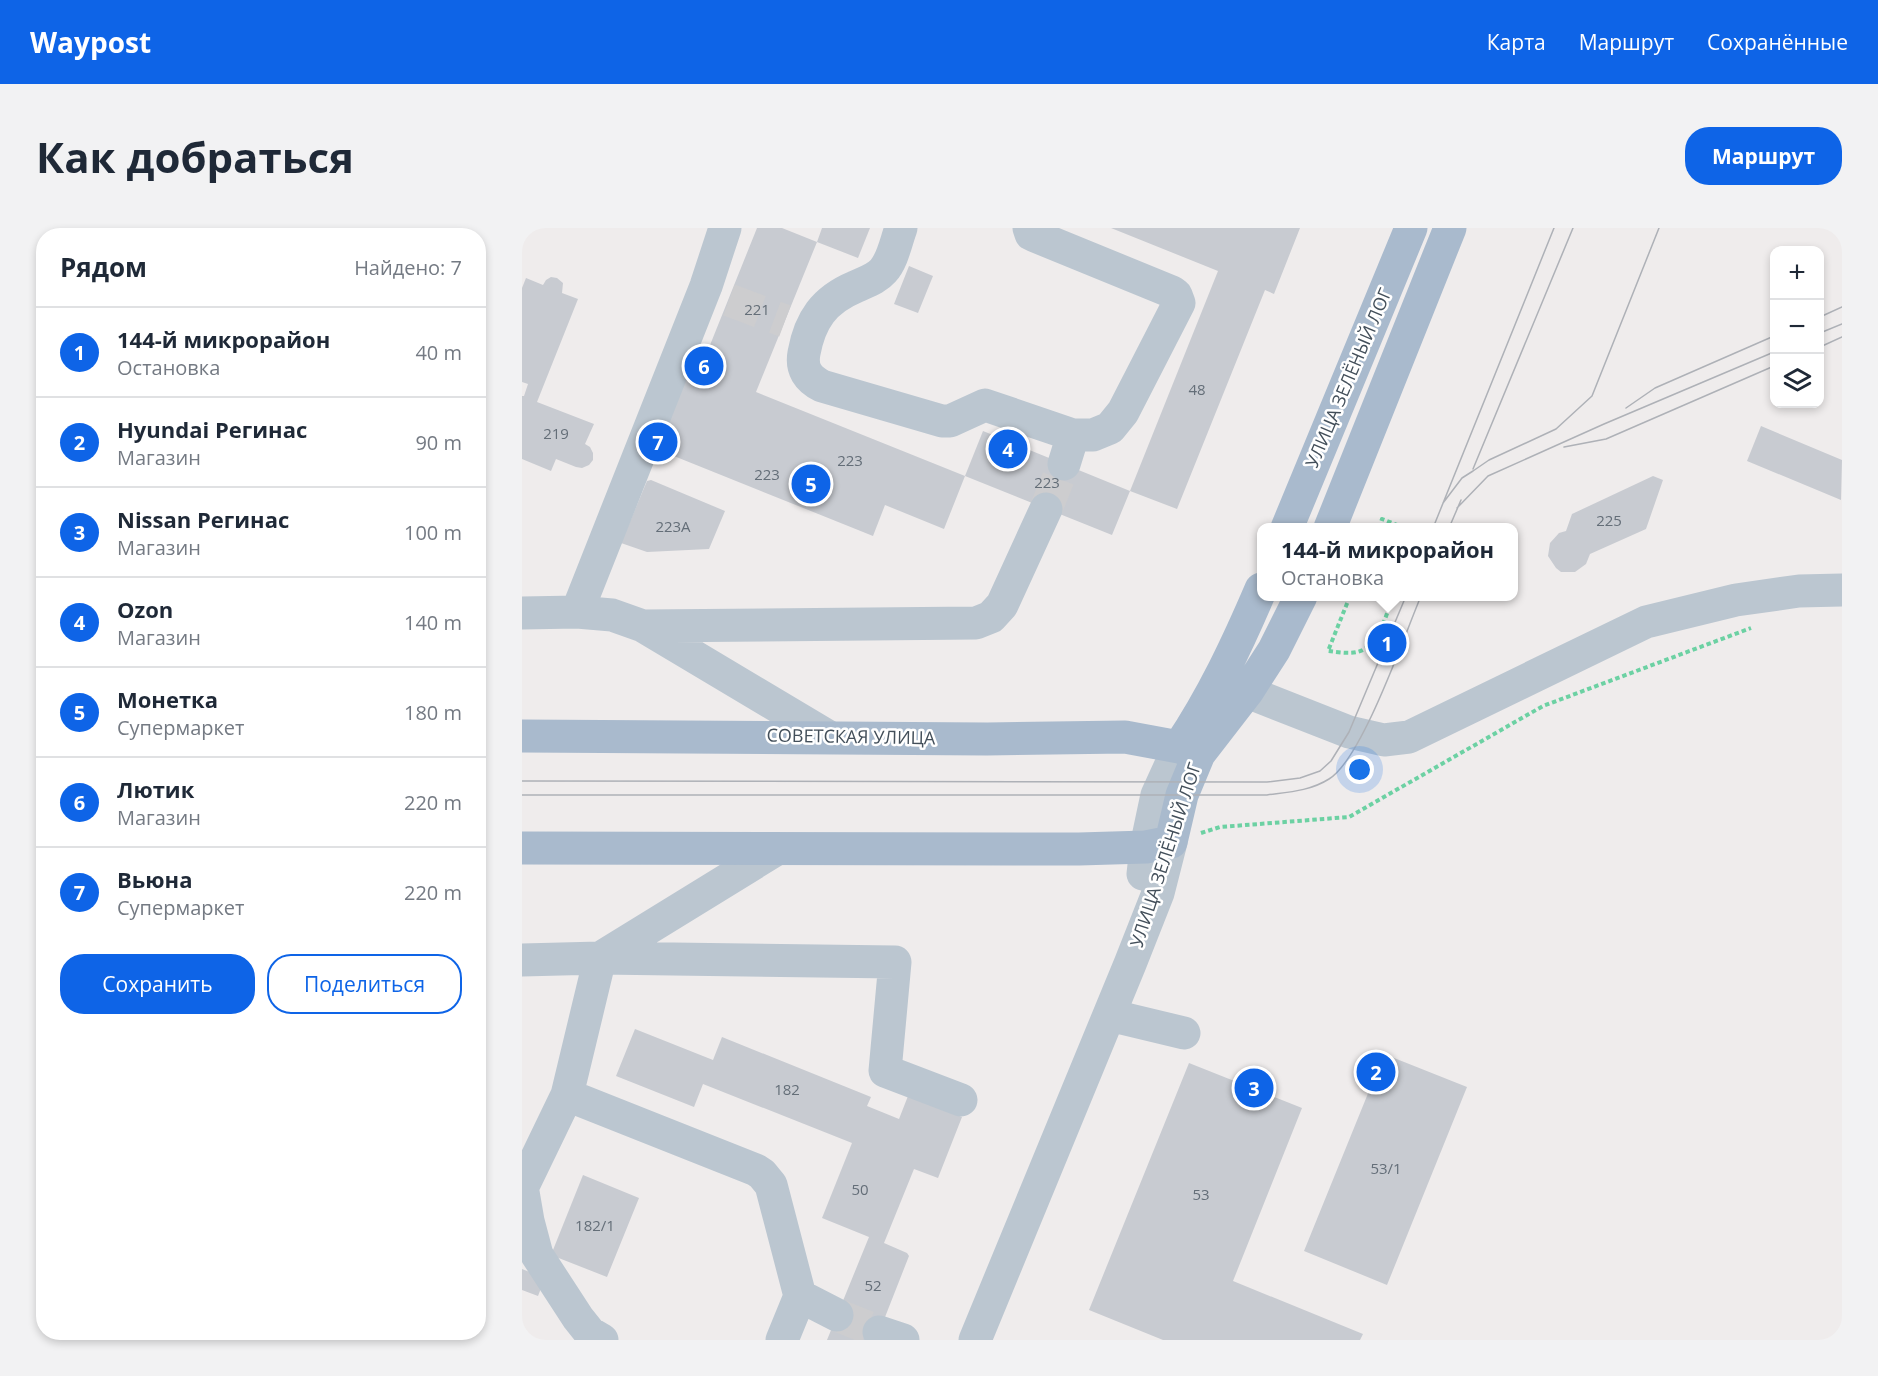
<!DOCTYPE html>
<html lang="ru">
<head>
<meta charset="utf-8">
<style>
  :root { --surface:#fff; --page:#f2f2f3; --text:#1f2937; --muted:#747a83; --line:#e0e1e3; --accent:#0e64e7 }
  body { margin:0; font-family:"Open Sans",sans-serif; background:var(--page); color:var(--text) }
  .controls { position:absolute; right:18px; top:18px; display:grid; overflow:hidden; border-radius:12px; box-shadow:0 3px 9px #0003 }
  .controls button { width:54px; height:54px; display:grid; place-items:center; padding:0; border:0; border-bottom:2px solid var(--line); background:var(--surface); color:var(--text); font:30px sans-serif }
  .you { position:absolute; left:838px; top:542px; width:21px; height:21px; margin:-15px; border:4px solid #fff; border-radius:50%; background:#1a73e8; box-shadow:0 0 0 9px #1a73e833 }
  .badge { display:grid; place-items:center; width:39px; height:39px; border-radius:50%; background:var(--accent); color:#fff; font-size:20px; font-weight:700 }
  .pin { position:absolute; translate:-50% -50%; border:3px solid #fff; box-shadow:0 2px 6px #0006 }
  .popup { position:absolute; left:735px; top:295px; width:261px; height:78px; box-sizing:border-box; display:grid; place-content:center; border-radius:12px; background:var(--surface); filter:drop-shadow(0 2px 4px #0005); font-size:20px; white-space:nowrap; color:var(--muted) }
  .popup b { font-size:22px; color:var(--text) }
  .popup::after { content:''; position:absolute; left:50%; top:100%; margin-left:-12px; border:12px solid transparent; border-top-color:var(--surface) }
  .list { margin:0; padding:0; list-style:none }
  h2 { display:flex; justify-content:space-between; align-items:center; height:78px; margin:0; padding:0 24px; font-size:26px }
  h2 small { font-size:20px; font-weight:400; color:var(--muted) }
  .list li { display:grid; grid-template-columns:39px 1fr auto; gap:18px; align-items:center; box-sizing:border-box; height:90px; padding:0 24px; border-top:2px solid var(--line) }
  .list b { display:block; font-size:22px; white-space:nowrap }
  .list p { margin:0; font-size:20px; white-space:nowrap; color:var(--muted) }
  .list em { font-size:20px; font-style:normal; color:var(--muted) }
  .actions { display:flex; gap:12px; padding:18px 24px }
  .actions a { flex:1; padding:14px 0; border:2px solid var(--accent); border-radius:24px; text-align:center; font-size:21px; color:var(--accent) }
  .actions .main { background:var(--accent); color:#fff }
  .icon { flex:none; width:33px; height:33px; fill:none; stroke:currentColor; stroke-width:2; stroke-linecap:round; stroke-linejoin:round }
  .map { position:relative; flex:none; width:1320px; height:1112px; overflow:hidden; border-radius:24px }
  header { display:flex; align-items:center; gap:36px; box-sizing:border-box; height:84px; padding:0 30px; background:var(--accent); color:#fff }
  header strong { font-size:28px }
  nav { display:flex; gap:33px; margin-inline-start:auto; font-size:21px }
  .intro { display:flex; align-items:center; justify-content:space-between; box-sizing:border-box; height:144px; padding:0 36px }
  h1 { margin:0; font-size:42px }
  .button { padding:15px 27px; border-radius:24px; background:var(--accent); color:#fff; font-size:21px; font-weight:700 }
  main { display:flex; gap:36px; padding:0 36px }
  aside { flex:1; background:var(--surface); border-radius:24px; box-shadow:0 3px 9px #0003 }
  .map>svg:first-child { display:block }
  .building { fill:#c8cbd1 }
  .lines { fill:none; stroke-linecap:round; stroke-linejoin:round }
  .minor-tunnel { stroke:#cdcdcf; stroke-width:33; stroke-dasharray:33 16; stroke-linecap:butt }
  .path { stroke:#6cd1a3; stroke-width:4; stroke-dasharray:4.5 3; stroke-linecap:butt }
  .minor { stroke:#bbc6d0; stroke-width:33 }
  .major { stroke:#a9bacd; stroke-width:33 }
  .tram { stroke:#aeb1b7; stroke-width:1.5 }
  .labels { text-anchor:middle; stroke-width:5; stroke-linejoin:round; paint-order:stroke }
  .number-label { font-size:15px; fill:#646e78 }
  .street-label { font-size:18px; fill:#434f5a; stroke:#fff }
</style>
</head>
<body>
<header>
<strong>Waypost</strong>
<nav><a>Карта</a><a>Маршрут</a><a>Сохранённые</a></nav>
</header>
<div class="intro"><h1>Как добраться</h1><a class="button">Маршрут</a></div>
<main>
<aside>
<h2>Рядом<small>Найдено: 7</small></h2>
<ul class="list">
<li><span class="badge">1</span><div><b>144-й микрорайон</b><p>Остановка</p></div><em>40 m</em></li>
<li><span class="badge">2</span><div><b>Hyundai Регинас</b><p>Магазин</p></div><em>90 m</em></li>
<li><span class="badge">3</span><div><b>Nissan Регинас</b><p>Магазин</p></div><em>100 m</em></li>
<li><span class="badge">4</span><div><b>Ozon</b><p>Магазин</p></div><em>140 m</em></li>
<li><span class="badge">5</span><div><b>Монетка</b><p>Супермаркет</p></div><em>180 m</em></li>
<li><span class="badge">6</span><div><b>Лютик</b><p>Магазин</p></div><em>220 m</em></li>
<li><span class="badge">7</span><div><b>Вьюна</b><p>Супермаркет</p></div><em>220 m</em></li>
</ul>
<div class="actions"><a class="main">Сохранить</a><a>Поделиться</a></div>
</aside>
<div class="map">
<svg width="1320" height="1112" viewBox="0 0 1320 1112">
  <rect width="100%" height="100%" fill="#efecec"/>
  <path class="building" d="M235,0H260L295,14L300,0H348L336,30L295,14L234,164L443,248L422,301L363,277L351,308L127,218L160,135L178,142Z
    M589,0H778L752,66L743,62L655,281L608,263L696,43Z
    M387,38L411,48L396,85L372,76Z
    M29,49L35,50L41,55L40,65L56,71L15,174L72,196L63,216L68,219L71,225V232L67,237L60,240L54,239L34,231L29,243L0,231V168H2L6,156L0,154V60L4,50L21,57L24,52Z
    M1239,198L1320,232L1319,272L1225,233Z
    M461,203L608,263L590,307L443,248Z
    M1131,248L1141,252L1124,301L1068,326L1064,336L1053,344H1039L1034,340L1026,328L1028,315L1037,305L1044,303L1050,286Z
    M129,252L203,283L187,321L125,324L99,315L125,253Z
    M113,801L191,832L200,809L349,869L345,878L377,891L386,868L440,889L416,950L392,941L362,1015L385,1025L387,1028L354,1112H305L347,1009L300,990L330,915L181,856L172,879L94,848Z
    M862,826L945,859L865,1057L782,1023Z
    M667,835L780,880L711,1053L841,1106L838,1112H641L567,1082Z
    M61,947L117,970L85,1049L29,1027Z
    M0,1041L23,1050L16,1068L0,1062Z"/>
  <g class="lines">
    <path class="minor-tunnel" d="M207,72L263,93
      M524,281L542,236
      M315,1087L357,1104"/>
    <path class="path" d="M857,300L860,291L883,300
      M828,368L806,423C815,424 827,426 835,424C857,419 864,387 871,368
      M679,605L698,599L827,589L1021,478L1229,400"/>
    <path class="minor" d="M379,0C374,13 371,32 361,43C354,51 343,54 333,59C302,72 288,92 282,125C279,141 286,151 300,158L420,193H428L463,177L551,207
      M507,0L509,6L513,8L650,64L654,67L657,75L601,184L588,200L571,207H551L542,236
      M55,384L184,58L203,0
      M0,385L55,384L90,387L121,398L307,509
      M121,398L454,395L469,389L480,377L524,281
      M725,464L827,504L862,512L887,509L1124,394L1214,372L1277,363L1320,362
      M621,646L624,619L635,567L657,519
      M0,732L78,730L373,734L363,843L439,872
      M587,787L662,805
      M45,867L234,942L240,946L249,957L278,1068L260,1112
      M0,958L6,993L15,1027L56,1090L68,1105L80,1112
      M1,958L45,867L78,730L255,621
      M278,1068L315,1087
      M357,1104L381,1112
      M453,1112L608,736L636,665L649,614"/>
    <path class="major" d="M765,300L889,0
      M808,300L928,0
      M0,508L465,511L603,509L657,519L677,526
      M657,519C691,468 715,417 739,361
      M0,620L557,621L624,619L649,614L660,567L677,526L725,464L752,422L779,368"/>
    <path class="tram" d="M1298,89L1320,79
      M1298,105L1320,96
      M1298,119L1320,109
      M1104,180L1133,160L1252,108
      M1042,219L1084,211L1252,138
      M951,241L1051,0
      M921,275L940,250L951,243L967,232L1034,201L1070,168L1137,0
      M935,280L966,248L1082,196L1252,124
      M911,300L1032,0
      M927,300L939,272
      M0,553L745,554L778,550L798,543L809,533L827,504L884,368
      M0,567H745C767,564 788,563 807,551C840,531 882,408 899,368"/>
  </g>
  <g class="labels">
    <g class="number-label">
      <text x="235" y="87">221</text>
      <text x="675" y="167">48</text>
      <text x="34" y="211">219</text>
      <text x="328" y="238">223</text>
      <text x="245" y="252">223</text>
      <text x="525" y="260">223</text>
      <text x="1087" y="298">225</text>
      <text x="151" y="304">223А</text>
      <text x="265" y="867">182</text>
      <text x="864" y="946">53/1</text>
      <text x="338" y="967">50</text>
      <text x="679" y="972">53</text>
      <text x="73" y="1003">182/1</text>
      <text x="351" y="1063">52</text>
    </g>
    <g class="street-label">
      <text transform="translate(827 150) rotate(-67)" y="6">УЛИЦА ЗЕЛЁНЫЙ ЛОГ</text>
      <text transform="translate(329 509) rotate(1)" y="6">СОВЕТСКАЯ УЛИЦА</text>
      <text transform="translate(644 627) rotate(-72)" y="6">УЛИЦА ЗЕЛЁНЫЙ ЛОГ</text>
    </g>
  </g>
</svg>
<div class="controls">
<button>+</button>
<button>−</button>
<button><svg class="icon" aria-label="layers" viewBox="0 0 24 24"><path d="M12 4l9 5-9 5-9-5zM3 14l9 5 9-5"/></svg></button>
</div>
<div class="you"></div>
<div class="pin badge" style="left:865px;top:415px">1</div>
<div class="popup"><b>144-й микрорайон</b>Остановка</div>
<div class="pin badge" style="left:854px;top:844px">2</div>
<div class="pin badge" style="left:732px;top:860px">3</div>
<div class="pin badge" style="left:486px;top:221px">4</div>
<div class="pin badge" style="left:289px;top:256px">5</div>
<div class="pin badge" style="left:182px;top:138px">6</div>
<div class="pin badge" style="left:136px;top:214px">7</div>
</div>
</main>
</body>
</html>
